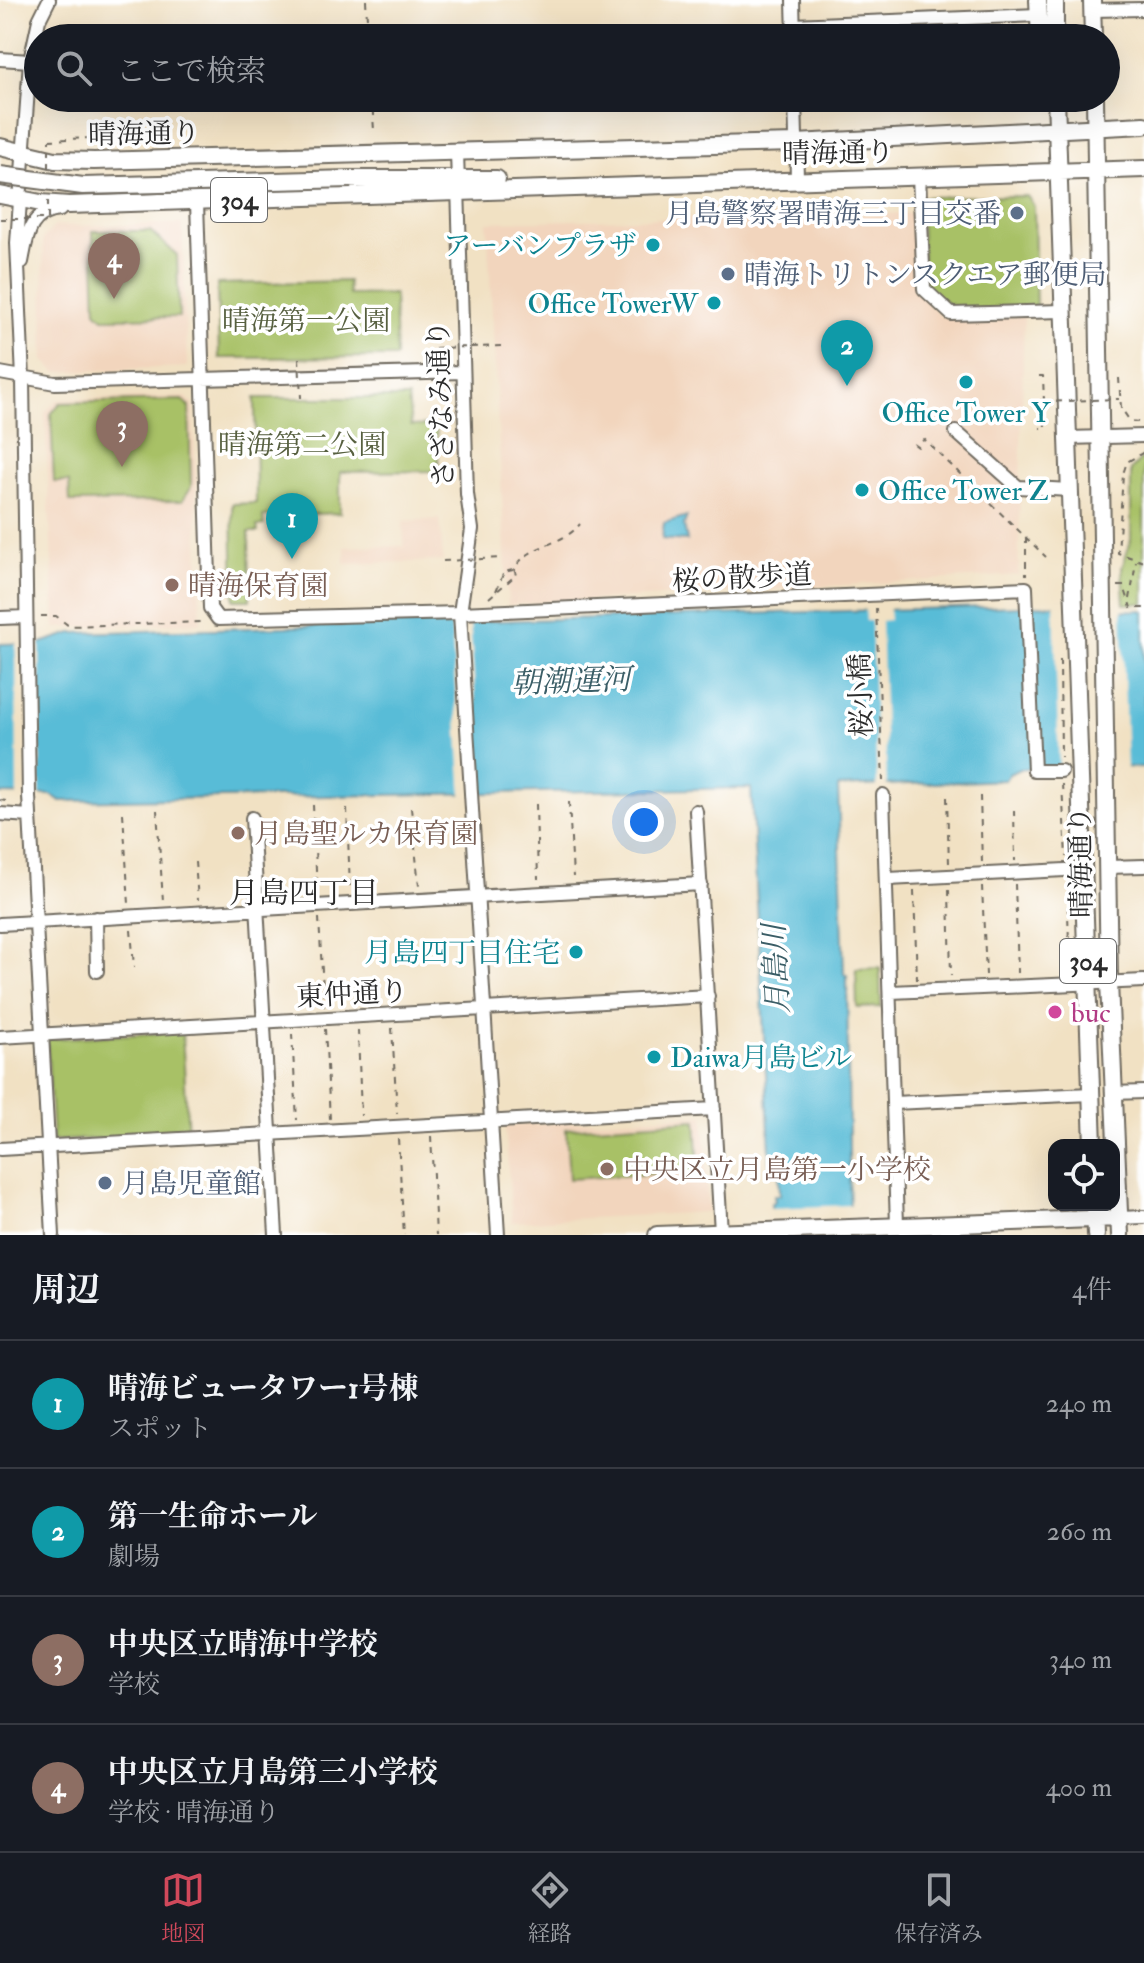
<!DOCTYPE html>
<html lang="ja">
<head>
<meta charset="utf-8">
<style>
  :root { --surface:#171b24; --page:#242831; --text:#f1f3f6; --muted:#9ea1a6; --line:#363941; --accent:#d1495b }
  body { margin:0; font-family:"IM FELL Double Pica","Noto Serif JP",serif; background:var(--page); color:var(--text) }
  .controls { position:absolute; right:24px; bottom:24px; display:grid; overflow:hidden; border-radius:16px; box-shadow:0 8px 32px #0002 }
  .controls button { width:72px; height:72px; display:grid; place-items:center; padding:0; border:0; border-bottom:2px solid var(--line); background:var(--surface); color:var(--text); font:40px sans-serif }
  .you { position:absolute; left:644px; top:822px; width:28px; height:28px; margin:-20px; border:6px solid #fff; border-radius:50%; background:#1a73e8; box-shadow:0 0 0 12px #1a73e833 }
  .badge { display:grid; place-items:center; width:52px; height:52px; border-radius:50%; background:var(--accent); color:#fff; font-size:26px; font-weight:700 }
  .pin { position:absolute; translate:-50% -66px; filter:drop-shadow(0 2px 4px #0008) }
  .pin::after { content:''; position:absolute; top:42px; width:28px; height:24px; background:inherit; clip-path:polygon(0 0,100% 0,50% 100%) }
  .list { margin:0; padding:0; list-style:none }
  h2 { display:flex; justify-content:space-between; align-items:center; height:104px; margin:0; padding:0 32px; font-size:34px }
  h2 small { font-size:26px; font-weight:400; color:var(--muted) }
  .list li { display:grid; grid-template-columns:52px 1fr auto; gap:24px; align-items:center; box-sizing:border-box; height:128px; padding:0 32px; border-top:2px solid var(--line) }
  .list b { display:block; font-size:30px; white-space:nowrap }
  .list p { margin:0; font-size:26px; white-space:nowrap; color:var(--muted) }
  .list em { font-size:26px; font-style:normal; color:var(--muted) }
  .icon { flex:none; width:44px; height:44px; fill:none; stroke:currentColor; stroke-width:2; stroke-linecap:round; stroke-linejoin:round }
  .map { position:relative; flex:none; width:1144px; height:1235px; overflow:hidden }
  .search { position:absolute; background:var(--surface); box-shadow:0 8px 32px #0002; left:24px; right:24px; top:24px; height:88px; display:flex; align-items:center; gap:20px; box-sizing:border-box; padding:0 28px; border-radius:44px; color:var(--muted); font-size:30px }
  .sheet { height:616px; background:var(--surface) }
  nav { display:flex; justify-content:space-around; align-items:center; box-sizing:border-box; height:112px; border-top:2px solid var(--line); background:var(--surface); font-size:22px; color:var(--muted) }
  nav a { display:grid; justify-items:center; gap:4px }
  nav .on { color:var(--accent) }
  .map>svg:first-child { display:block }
  .built { fill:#f2d5bd }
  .green { fill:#a8c166; stroke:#6a7648; stroke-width:2 }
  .water { fill:#59bcd7; stroke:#427481; stroke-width:2 }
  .pier { fill:#f1e1c3 }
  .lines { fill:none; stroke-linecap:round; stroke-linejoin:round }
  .minor-casing { stroke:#706b60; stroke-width:16 }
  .major-casing { stroke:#706b60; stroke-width:20 }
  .path { stroke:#706b60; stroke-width:2; stroke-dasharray:6 6; stroke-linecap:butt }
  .minor { stroke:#fff; stroke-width:12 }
  .major { stroke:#fff; stroke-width:16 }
  .major-bridge-casing { stroke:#706b60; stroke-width:20; stroke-linecap:butt }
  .path-bridge { stroke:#706b60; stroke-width:2; stroke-dasharray:6 6; stroke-linecap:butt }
  .major-bridge { stroke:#fff; stroke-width:16 }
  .service-dot { fill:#5c6f8a; stroke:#fff; stroke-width:3 }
  .culture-dot { fill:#0f9aa8; stroke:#fff; stroke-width:3 }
  .education-dot { fill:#8d6e63; stroke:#fff; stroke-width:3 }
  .hotel-dot { fill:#d1479c; stroke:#fff; stroke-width:3 }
  .labels { text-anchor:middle; stroke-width:7; stroke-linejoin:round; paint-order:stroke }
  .shield { fill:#fff; stroke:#6b6b6b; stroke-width:2 }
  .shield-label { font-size:26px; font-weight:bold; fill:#2b2b2b }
  .street-label { font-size:28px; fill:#2b2b2b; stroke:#fff }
  .service-label { font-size:28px; fill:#4e5e75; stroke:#fff; text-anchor:start }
  .culture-label { font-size:28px; fill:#0d838f; stroke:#fff; text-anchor:end }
  .park-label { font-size:28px; fill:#576040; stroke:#fff }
  .education-label { font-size:28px; fill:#785e54; stroke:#fff; text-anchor:start }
  .hotel-label { font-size:28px; fill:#b23c85; stroke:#fff; text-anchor:start }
  .water-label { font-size:30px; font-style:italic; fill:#3b5e67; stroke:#fff }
  .neighbourhood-label { font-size:30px; fill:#2b2b2b; stroke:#fff }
</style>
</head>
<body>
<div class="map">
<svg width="1144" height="1235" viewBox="0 0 1144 1235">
  <rect width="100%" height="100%" fill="#fff"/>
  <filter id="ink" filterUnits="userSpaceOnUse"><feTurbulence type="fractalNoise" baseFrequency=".0125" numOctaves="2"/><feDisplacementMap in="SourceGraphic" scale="16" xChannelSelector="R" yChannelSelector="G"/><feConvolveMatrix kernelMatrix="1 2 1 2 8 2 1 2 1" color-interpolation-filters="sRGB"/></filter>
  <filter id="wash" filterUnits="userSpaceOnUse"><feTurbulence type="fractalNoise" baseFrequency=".006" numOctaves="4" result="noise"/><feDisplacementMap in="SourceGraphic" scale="32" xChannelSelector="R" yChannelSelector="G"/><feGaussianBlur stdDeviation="1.8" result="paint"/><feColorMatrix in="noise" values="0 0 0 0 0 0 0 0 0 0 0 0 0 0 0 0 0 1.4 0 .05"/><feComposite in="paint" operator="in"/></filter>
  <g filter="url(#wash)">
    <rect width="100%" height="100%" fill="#f1e1c3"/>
    <path class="built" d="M915,213L916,291L942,317H1024L1018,575L508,605L487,222Z
      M182,224L187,367L56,372L44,360L43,238L55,226Z
      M186,397L193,404L201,623L55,628L45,412L57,400Z
      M440,519L443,561L345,564V547L404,546L403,521Z
      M704,1115L708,1212L512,1222L505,1126Z"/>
    <path class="green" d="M1027,196L1034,206L1036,312L951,314L924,289L920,197Z
      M93,231H150L177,255L179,317L103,318L96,311Z
      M348,281L349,295L394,294L396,357L219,358L217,284Z
      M255,398H408L411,426L436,425L439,471L340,472V513L263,516L264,525L257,526L258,532H249L250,600H234L232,504L256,503Z
      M183,400L189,407L191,487L182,501L70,502L69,482H54L51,414L60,403Z
      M1144,456V603L1124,604L1122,568L1131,540V470Z
      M880,968L881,1007L857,1008L856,969Z
      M182,1032L188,1134L53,1141L47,1039Z
      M696,1120L699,1171L569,1179L566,1129Z"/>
    <path class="water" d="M687,516L684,525L687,541L662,539L664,523Z
      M1055,605L1056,613L1144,610V767L1019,769L1009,774L1005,780L838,787L844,974L847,975L850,1235H773L771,1203L775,1202L774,1196L780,1195L779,1170H771L751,788L61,801L51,795L0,794V644L41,643L72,633Z"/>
    <path class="pier" d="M1054,602L1059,609L1122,607L1127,772L1059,773Z
      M865,608H889L890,620L881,621L887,788L877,789L871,621H866Z
      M470,620L482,797L462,798L451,621Z
      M16,639H40V797H17Z
      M853,1205L854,1235H771L769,1208Z"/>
  </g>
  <g filter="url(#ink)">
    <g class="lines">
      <g class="minor-casing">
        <path id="minor" d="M49,0L39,20L30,61L17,243L23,379L29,796L53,1235
          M793,0L794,38
          M1092,10L1144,9
          M793,25L1038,15
          M0,59L30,61
          M795,98L797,178
          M457,151L467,494L472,529L460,613L498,1235
          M919,176L924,289L951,314L1063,311
          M197,202L210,608L218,619L460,613L1026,588L1034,771H1061
          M22,262C27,236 29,212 60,210
          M0,373L55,383L463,372
          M956,432L1018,487L1069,490
          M1067,438L1144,436
          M0,618L26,617
          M883,795L897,1225
          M696,811L721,1232
          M0,814L30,816
          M252,818L276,1235
          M1107,867L1144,866
          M888,879L1084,869
          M96,918L97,971
          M0,924L701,884
          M891,992L1144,981
          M0,1037L708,996
          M1113,1093L1144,1092
          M893,1103L1092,1094
          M0,1149L714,1109
          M1119,1218L1144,1217"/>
      </g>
      <g class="major-casing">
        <path id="major" d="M1038,0L1040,38
          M1055,0V38
          M1092,0L1093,38
          M1056,98L1093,1145
          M1095,98L1109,982L1120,1235
          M0,147L55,160L94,161L796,143L1144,125
          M351,179H497
          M0,195L41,203L69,205L1144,169
          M1095,1205L1096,1235
          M657,1235L1119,1218"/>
      </g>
      <path class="path" d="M366,0L368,38
        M372,98L374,131
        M49,140L90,138
        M1039,376H1043L1045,428H1040
        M1119,378L1121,408L1130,421L1139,422
        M914,444L918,447L924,439L1046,557
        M1144,452L1127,462L1123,474L1118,553L1144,562
        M1026,537V575
        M1118,586H1124L1131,608H1144
        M496,591L504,572L513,570
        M489,598L516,575L514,569C531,542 560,548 580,524
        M1130,599L1136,562
        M876,608L883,781
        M41,616H56L69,626L203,622
        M1060,660L1061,757
        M1062,784L1066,857
        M980,796L982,863
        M947,797L949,864
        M0,800L11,802
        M569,802L573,877
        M536,804L538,879
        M313,805L317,891
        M347,808L350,890
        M411,808L419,886
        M157,810L163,901
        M1014,810L1015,861
        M123,813L129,904
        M195,862L198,900
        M1067,883L1070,973
        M1015,884L1018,973
        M982,886L986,975
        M949,890L951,976
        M914,891L917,980
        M319,918L324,1007
        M131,930L134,967
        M392,1028L397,1113
        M325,1029L330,1119
        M358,1030L361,1116
        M292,1034L297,1120
        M431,1136L436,1235
        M398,1139L404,1235"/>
      <use href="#minor" class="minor"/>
      <use href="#major" class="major"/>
      <g class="major-bridge-casing">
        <path id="major-bridge" d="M0,175L83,186L351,179"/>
      </g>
      <path class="path-bridge" d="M49,167V140
        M0,219H48V197
        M435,348L505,346
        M299,358L301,398
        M1044,402L1119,399
        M443,561L501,558"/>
      <use href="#major-bridge" class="major-bridge"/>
    </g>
  </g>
  <g class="service-dot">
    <circle cx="1017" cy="213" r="8"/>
    <circle cx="728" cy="274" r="8"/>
    <circle cx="105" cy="1183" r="8"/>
  </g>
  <g class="culture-dot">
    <circle cx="653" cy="245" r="8"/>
    <circle cx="714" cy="303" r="8"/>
    <circle cx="966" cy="382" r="8"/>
    <circle cx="862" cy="490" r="8"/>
    <circle cx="576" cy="952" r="8"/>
    <circle cx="654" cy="1057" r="8"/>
  </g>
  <g class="education-dot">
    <circle cx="172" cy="585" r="8"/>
    <circle cx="238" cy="833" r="8"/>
    <circle cx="607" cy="1169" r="8"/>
  </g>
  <circle class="hotel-dot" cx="1055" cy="1012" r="8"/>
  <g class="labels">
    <g class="shield">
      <rect x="211" y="178" width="56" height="44" rx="6"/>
      <rect x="1060" y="939" width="56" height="44" rx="6"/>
    </g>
    <g class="shield-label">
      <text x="239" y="209">304</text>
      <text x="1088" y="970">304</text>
    </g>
    <g class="street-label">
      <text transform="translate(144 133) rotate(-1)" y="10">晴海通り</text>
      <text transform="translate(838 152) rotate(-1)" y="10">晴海通り</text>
      <text transform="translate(440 404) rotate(-92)" y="10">さざなみ通り</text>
      <text transform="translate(742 577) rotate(-3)" y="10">桜の散歩道</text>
      <text transform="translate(860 695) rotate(-92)" y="10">桜小橋</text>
      <text transform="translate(1080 862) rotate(-91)" y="10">晴海通り</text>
      <text transform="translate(352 993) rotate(-3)" y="10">東仲通り</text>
    </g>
    <g class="service-label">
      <text x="1001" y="223" text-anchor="end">月島警察署晴海三丁目交番</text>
      <text x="744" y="284">晴海トリトンスクエア郵便局</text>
      <text x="121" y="1193">月島児童館</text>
    </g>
    <g class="culture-label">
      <text x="637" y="255">アーバンプラザ</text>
      <text x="698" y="313">Office TowerW</text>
      <text x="966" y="422" text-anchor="middle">Office Tower Y</text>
      <text x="878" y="500" text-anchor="start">Office Tower Z</text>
      <text x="560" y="962">月島四丁目住宅</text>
      <text x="670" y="1067" text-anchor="start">Daiwa月島ビル</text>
    </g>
    <g class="park-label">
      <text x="306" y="330">晴海第一公園</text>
      <text x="302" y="454">晴海第二公園</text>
    </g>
    <g class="education-label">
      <text x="188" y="595">晴海保育園</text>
      <text x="254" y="843">月島聖ルカ保育園</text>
      <text x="623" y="1179">中央区立月島第一小学校</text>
    </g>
    <g class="hotel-label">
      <text x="1071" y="1022">buc</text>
    </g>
    <g class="water-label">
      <text transform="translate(571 681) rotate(-2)" y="10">朝潮運河</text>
      <text transform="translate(776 969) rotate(-93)" y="10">月島川</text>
    </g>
    <g class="neighbourhood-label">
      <text x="304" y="903">月島四丁目</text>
    </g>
  </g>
</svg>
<div class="controls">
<button><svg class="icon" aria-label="locate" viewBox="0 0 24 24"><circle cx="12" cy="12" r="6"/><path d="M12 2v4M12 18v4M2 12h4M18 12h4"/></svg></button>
</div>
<div class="you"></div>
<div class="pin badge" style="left:292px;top:559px;background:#0f9aa8">1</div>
<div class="pin badge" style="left:847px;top:386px;background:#0f9aa8">2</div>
<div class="pin badge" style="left:122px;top:467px;background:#8d6e63">3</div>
<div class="pin badge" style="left:114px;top:299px;background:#8d6e63">4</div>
<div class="search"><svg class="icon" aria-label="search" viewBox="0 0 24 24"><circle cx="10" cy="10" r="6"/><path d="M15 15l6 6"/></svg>ここで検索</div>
</div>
<section class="sheet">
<h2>周辺<small>4件</small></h2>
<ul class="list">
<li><span class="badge" style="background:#0f9aa8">1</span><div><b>晴海ビュータワー1号棟</b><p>スポット</p></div><em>240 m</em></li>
<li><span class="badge" style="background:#0f9aa8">2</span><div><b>第一生命ホール</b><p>劇場</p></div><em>260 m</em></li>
<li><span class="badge" style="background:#8d6e63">3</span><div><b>中央区立晴海中学校</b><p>学校</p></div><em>340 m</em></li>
<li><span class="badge" style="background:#8d6e63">4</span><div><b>中央区立月島第三小学校</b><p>学校 · 晴海通り</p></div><em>400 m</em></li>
</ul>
</section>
<nav>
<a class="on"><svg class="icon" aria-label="map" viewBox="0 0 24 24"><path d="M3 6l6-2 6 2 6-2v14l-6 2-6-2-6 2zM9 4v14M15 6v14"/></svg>地図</a>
<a><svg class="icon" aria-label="directions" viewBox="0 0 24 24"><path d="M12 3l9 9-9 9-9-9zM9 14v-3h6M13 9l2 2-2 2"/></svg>経路</a>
<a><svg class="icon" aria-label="saved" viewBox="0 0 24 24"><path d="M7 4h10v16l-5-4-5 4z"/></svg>保存済み</a>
</nav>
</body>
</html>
